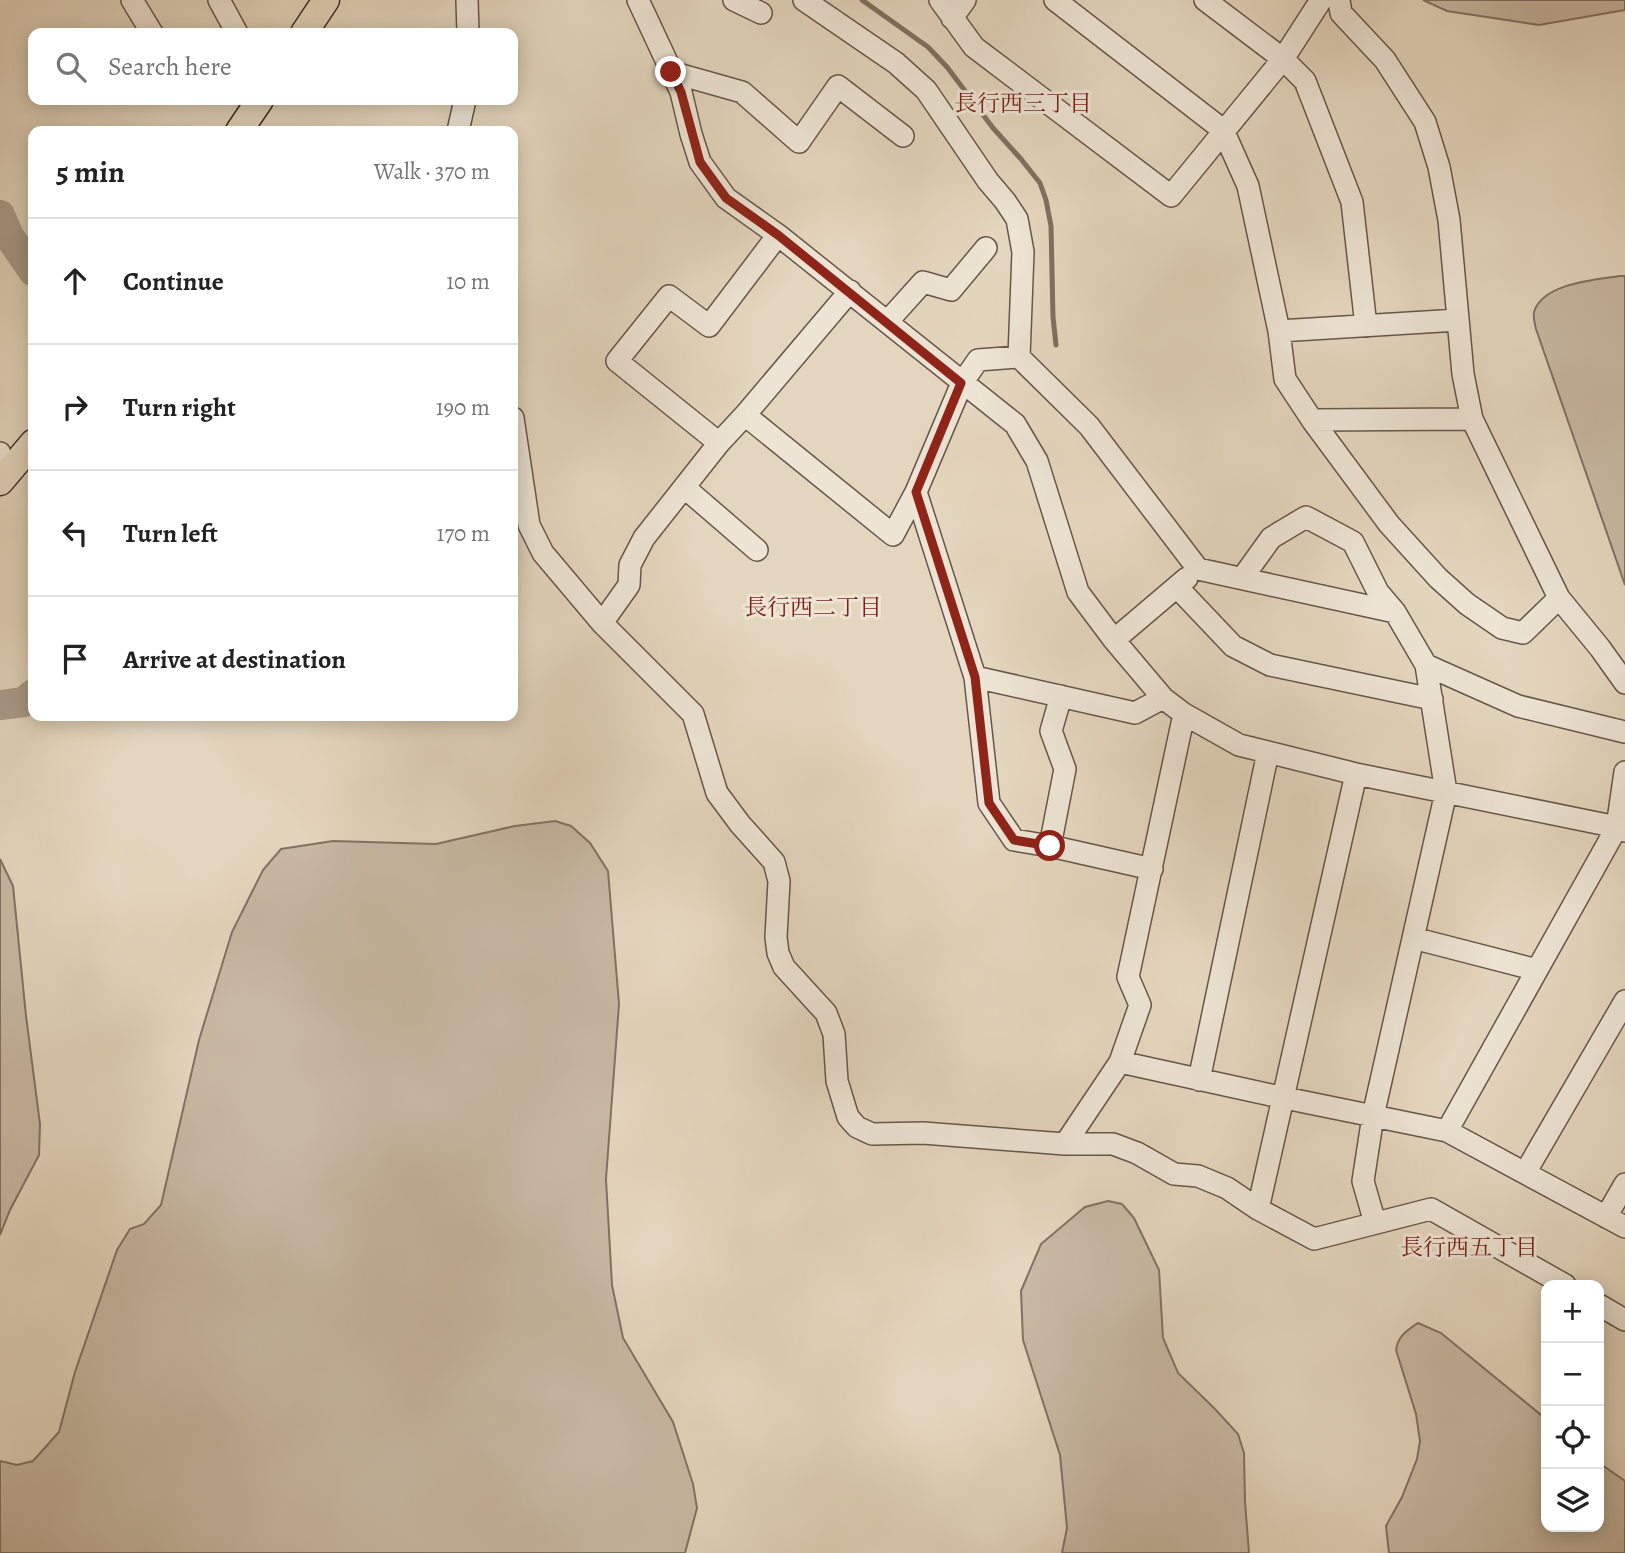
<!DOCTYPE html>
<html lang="en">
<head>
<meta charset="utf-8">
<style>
  :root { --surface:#fff; --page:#f6f6f6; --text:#222; --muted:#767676; --line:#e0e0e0 }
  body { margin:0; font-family:Alegreya,"Noto Serif JP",serif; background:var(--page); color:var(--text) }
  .controls { position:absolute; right:21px; bottom:21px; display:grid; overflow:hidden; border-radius:14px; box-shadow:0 4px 18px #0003 }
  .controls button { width:63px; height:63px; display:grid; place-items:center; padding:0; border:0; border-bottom:2px solid var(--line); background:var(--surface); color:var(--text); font:35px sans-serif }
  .stop { position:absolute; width:21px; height:21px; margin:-16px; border:5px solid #8f2418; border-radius:50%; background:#fff }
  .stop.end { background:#8f2418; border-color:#fff; box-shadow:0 2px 7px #0008 }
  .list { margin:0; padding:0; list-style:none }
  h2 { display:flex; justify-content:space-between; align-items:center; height:91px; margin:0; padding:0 28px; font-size:30px }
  h2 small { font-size:23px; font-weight:400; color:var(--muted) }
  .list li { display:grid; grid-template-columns:46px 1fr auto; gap:21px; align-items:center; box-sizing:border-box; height:126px; padding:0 28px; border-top:2px solid var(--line) }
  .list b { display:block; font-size:26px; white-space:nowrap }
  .list em { font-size:23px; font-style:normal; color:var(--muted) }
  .icon { flex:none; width:38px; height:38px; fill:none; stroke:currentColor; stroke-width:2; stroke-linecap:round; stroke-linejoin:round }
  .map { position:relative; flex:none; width:1625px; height:1553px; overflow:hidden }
  .search { position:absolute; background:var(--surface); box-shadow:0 4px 18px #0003; left:28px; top:28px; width:490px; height:77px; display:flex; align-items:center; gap:18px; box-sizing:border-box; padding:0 24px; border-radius:14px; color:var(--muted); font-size:26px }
  .panel { position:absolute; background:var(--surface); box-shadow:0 4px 18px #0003; left:28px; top:126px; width:490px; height:595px; border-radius:14px }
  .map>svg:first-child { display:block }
  .green { fill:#c8b9a4; stroke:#827264; stroke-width:2 }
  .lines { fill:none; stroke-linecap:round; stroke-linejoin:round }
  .stream { stroke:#7f6f61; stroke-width:5 }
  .river { stroke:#ab9c8a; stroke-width:30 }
  .minor-casing { stroke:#67564a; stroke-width:24 }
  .major-casing { stroke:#3d2c24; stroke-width:29 }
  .minor { stroke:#ede4d5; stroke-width:21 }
  .major { stroke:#e4d6be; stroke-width:26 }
  .route { stroke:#8f2418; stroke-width:9 }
  .labels { text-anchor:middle; stroke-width:6; stroke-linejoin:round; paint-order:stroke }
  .neighbourhood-label { font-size:23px; fill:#7a1f14; stroke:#ede4d5 }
</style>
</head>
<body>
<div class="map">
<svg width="1625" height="1553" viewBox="0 0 1625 1553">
  <rect width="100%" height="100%" fill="#e4d6be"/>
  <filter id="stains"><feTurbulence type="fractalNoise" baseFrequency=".00286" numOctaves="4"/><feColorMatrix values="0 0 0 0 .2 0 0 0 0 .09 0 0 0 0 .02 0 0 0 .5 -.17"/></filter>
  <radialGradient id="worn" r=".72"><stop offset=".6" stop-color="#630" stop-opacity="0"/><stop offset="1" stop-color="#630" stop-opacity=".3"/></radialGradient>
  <path class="green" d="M1423,0H1625V10L1539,25L1447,11Z
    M1620,276H1625V585L1536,329C1535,325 1533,317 1534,312C1543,283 1595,280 1620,276Z
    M555,821L571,826L590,843L608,871L619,1004L606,1179L612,1285L623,1338L673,1422L693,1484L697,1508L685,1553H0V1461L17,1465L33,1461L59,1432L75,1372L117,1250L130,1229L144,1224L161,1205L199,1040L232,932L263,870L281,849L333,841L436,844L515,826Z
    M0,859L13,886L26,1016L40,1124L39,1155L10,1210L0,1235Z
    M1108,1201L1122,1204L1134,1218L1159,1270L1163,1338L1178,1373L1215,1409L1238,1434L1244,1453L1245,1502L1249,1553H1062L1067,1528L1060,1455L1023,1340L1021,1291L1041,1244L1085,1207Z
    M1418,1323L1441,1333L1546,1419V1527H1599V1463L1625,1481V1553H1389L1386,1526L1402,1497L1417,1459L1420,1441L1416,1414L1396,1350C1398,1336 1406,1331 1418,1323Z"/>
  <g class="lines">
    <path class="stream" d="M862,0L928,47L947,67L993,128L1021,159L1040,183L1046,200L1051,226L1053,317L1056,345"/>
    <path class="river" d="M0,215L9,236L33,271
      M0,705L24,702L33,694"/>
    <g class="minor-casing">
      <path id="minor" d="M132,0L152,33
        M219,0L237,33
        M467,0L468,33
        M638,0L681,92L691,134L700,162L726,198L778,235L1015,424L1037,461L1078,592L1114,640L1163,698L1184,714L1239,745L1356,774L1617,827L1625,831
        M734,0L761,13
        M804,0L896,63L926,90L988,181L1005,201L1017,219L1023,252L1019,357L1089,426L1198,569L1395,612L1426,665L1446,792L1373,1116L1363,1181L1375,1223
        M940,0L974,47L1171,196L1283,59L1321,0
        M1055,0L1223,130L1248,186L1279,331L1285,379L1312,420L1389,524L1438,578L1467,604L1502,628L1523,633L1559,598
        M1205,0L1283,59L1305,81L1352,202L1366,326
        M1339,0L1341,13L1385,60L1425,122L1439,167L1449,220L1463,374L1472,419L1559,598L1600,648L1625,683
        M952,18L965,0
        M671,72L742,92L799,142L838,86L903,136
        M458,131L465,100
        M850,291L745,415L893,535L916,492L962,383L978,360L1019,357
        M887,322L923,282L951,290L986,248
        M1279,331L1458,320
        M745,415L719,443L617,361L669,296L709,326L778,235
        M513,418L529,525L543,553L602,623L693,714L717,793L740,824L774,862L779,881L776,937L778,953L784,967L826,1013L834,1034L837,1081L848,1117L857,1127L872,1134L923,1133L1065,1144H1113L1137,1153L1174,1174L1198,1176L1227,1188L1258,1209
        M1312,420L1472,419
        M0,453L4,478
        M684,487L757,550
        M916,492L975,677L989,803L1014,840L1050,846L1152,869
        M1243,577L1271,538L1306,517L1353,542L1378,592L1395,612
        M1177,587L1233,646L1270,665L1432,699
        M602,623L629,585L630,565L644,538L719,443
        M1114,640L1187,578
        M1426,665L1518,706L1625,732
        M975,677L1135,713L1163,698
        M1356,774L1258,1209L1314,1239L1431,1209L1565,1285
        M1050,846L1065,769L1051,731L1061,696
        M1413,938L1537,970
        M1120,1062L1285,1098L1447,1131L1625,1227
        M1199,1080L1268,752
        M1447,1131L1617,827L1625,772
        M1065,1144L1120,1062L1140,1005L1128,977L1184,714
        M1525,1173L1625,1001
        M1606,1217L1625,1184
        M1599,1305L1625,1320"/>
    </g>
    <g class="major-casing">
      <path id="major" d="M304,33L326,0
        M239,131L260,100
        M0,482L33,443"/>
    </g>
    <use href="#minor" class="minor"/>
    <use href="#major" class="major"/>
  </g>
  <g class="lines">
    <path class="route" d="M671,72L681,92L700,162L726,198L778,235L961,383L916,492L975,677L989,803L1014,840L1050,846"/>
  </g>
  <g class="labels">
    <g class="neighbourhood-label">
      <text x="1023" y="111">長行西三丁目</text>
      <text x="813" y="615">長行西二丁目</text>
      <text x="1469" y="1255">長行西五丁目</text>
    </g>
  </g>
  <rect width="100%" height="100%" filter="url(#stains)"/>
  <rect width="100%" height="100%" fill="url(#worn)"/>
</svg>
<div class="controls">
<button>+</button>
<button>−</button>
<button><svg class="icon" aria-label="locate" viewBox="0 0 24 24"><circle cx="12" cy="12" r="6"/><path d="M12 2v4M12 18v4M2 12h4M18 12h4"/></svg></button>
<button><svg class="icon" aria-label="layers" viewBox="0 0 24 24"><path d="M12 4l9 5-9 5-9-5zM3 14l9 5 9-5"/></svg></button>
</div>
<div class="stop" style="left:1050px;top:846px"></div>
<div class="stop end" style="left:671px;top:72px"></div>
<div class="search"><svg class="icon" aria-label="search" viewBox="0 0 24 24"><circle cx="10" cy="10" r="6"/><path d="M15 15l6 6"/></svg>Search here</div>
<section class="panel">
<h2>5 min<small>Walk · 370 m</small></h2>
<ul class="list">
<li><svg class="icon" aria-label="ahead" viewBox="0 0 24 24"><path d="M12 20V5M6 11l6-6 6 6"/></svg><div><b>Continue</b></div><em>10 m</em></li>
<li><svg class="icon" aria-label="right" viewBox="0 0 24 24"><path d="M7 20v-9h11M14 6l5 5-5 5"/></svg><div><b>Turn right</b></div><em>190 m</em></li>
<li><svg class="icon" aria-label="left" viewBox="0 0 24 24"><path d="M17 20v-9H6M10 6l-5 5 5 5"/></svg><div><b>Turn left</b></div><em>170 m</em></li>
<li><svg class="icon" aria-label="arrive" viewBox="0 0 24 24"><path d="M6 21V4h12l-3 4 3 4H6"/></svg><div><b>Arrive at destination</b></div></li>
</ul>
</section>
</div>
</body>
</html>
